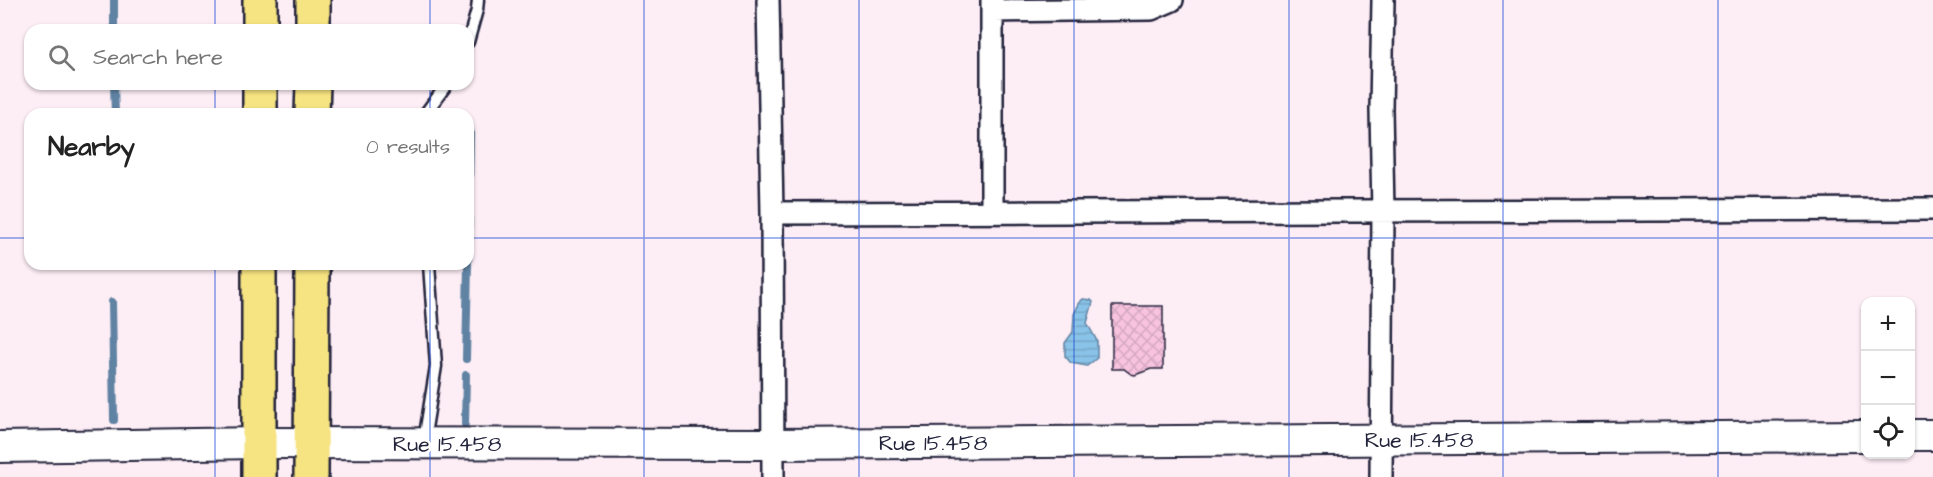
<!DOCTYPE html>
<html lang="en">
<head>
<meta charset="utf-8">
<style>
  :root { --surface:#fff; --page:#f2f2f2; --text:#222; --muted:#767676; --line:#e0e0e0 }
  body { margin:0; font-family:"Architects Daughter",sans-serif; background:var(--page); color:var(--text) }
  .controls { position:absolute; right:18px; bottom:18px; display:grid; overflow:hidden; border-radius:12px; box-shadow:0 2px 4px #0004 }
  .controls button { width:54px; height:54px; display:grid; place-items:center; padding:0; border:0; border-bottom:2px solid var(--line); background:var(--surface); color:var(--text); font:30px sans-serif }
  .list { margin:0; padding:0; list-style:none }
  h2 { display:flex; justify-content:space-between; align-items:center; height:78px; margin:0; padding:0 24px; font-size:26px }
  h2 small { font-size:20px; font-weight:400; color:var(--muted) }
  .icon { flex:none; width:33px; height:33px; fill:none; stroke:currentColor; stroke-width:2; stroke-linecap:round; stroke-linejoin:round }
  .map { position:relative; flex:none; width:1933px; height:477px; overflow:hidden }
  .search { position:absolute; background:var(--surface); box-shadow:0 2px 4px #0004; left:24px; top:24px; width:450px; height:66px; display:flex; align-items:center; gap:15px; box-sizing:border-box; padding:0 21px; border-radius:18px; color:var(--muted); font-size:22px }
  .panel { position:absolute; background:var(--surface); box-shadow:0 2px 4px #0004; left:24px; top:108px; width:450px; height:162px; border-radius:18px }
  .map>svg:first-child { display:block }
  .water { fill:url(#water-rules); stroke:#6083a3; stroke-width:1.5 }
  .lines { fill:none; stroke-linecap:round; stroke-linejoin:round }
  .stream { stroke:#6083a3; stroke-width:8 }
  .building { fill:url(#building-cross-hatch); stroke:#22223b; stroke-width:1.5 }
  .service-casing { stroke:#22223b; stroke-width:15 }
  .minor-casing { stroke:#22223b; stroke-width:26 }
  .secondary-casing { stroke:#22223b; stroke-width:34 }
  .primary-casing { stroke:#22223b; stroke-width:38 }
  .service { stroke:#fff; stroke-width:10 }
  .minor { stroke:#fff; stroke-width:21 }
  .secondary { stroke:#fff; stroke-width:30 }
  .primary { stroke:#f6e381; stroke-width:33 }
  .grid { fill:none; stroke:#1d4ed8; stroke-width:1.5; stroke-opacity:0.55 }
  .labels { text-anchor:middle; stroke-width:5; stroke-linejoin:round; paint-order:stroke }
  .street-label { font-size:21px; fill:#22223b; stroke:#fff }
</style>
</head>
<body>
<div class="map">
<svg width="1933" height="477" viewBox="0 0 1933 477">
  <defs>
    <pattern id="water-rules" width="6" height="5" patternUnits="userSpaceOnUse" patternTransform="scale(1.5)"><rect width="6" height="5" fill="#89c3e8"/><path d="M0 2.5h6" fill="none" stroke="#76a7c8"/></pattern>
    <pattern id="building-cross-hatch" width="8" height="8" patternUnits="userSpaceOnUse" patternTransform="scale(1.5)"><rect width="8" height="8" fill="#f8c3df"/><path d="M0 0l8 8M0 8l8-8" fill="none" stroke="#d4a7c0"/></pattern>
  </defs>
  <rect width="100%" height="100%" fill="#fdedf5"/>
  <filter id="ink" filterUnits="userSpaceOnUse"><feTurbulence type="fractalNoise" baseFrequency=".0167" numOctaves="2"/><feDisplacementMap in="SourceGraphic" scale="12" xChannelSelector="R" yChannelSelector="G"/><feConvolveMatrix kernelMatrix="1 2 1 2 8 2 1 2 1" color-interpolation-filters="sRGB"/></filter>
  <g filter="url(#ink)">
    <path class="water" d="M1083,299L1091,300L1093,302L1087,323L1097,341V358L1087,366L1071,363L1065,356V343L1073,332L1074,314L1080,302Z"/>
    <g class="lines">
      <path class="stream" d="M114,0V30
        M114,84L115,114
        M469,185L470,131
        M468,262L469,204
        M112,302L114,420
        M466,359L468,264
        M465,424L466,375"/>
    </g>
    <path class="building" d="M1112,306H1163V369H1151L1135,375L1131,374L1124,369H1112Z"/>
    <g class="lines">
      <g class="service-casing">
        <path id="service" d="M468,42L477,10L478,0
          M425,114L447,84
          M424,441L436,366L429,264"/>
      </g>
      <g class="minor-casing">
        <path id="minor" d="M768,0L772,213L773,477
          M992,11L1151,9L1172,0
          M992,212V0
          M772,213L1933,209
          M1381,477L1383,212L1381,109L1383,0"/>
      </g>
      <g class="secondary-casing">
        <path id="secondary" d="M1910,435H1933
          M0,447L259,443L773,444L1866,436"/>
      </g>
      <g class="primary-casing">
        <path id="primary" d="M260,30V0
          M313,30V0
          M260,114V84
          M312,114L313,84
          M259,477V264
          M311,477L312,264"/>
      </g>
      <use href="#service" class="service"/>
      <use href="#minor" class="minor"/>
      <use href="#secondary" class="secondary"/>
      <use href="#primary" class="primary"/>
    </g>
  </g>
  <path class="grid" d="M215,0V30M430,0V30M644,0V477M859,0V477M1074,0V477M1289,0V477M1503,0V477M1718,0V477M215,84V114M430,84V114M0,238H30M468,238H1933M215,264V477M430,264V477"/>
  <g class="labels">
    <g class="street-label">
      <text x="1419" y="447">Rue 15.458</text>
      <text x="933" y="450">Rue 15.458</text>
      <text x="447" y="451">Rue 15.458</text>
    </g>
  </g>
</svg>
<div class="controls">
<button>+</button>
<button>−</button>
<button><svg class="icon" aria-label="locate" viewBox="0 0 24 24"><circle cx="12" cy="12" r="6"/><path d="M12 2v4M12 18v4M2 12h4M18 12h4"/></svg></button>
</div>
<div class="search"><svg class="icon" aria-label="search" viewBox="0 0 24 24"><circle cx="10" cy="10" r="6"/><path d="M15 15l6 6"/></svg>Search here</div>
<section class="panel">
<h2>Nearby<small>0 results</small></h2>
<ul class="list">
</ul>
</section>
</div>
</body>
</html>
